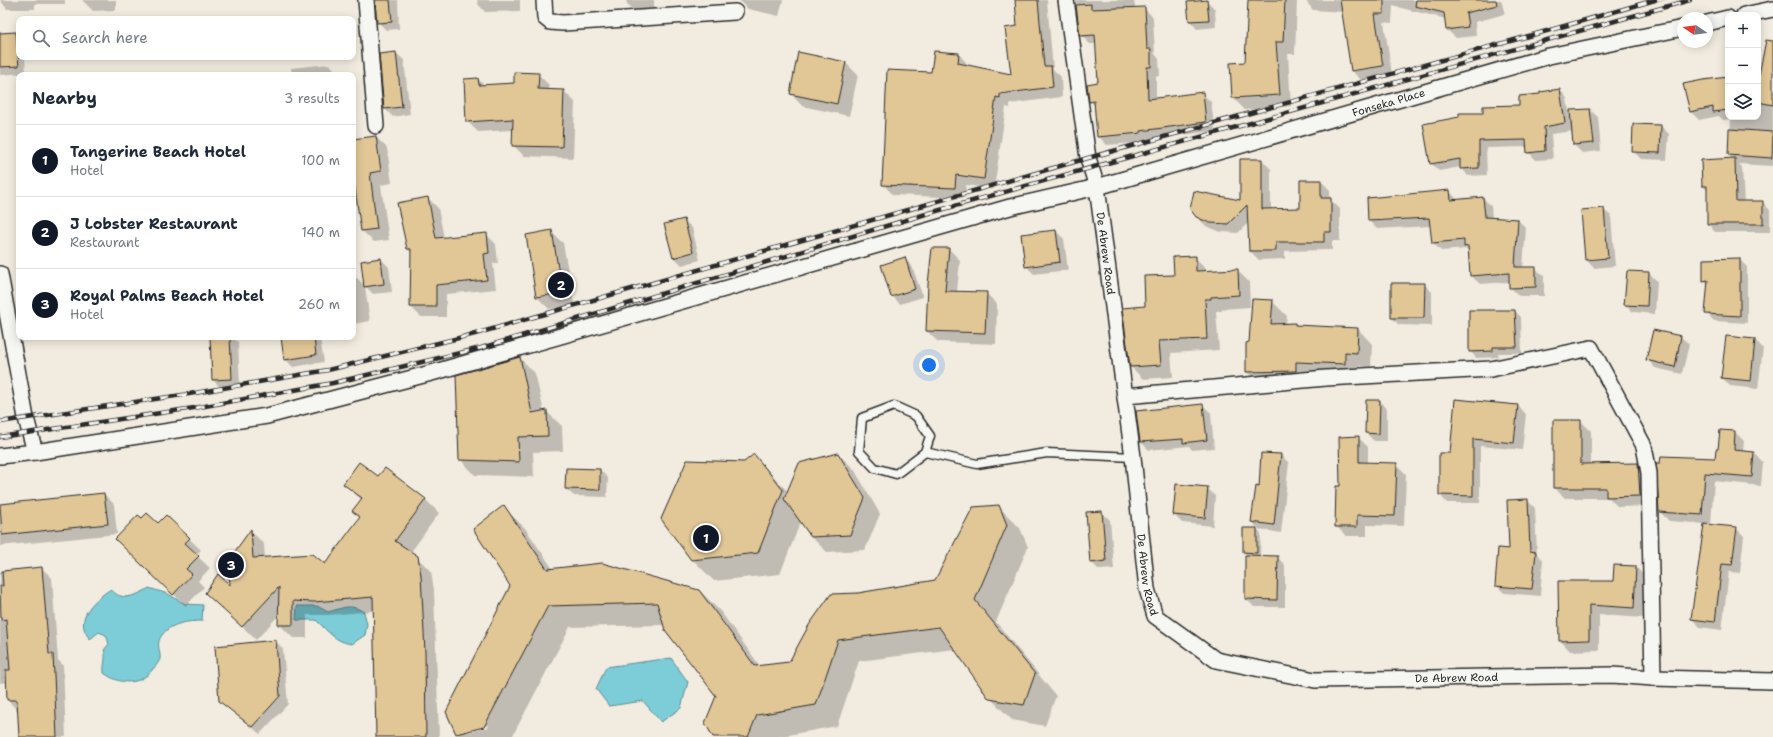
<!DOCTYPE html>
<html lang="en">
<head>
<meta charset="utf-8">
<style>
  :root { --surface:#fff; --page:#f2f2f3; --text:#1f2937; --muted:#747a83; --line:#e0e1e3; --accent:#111827 }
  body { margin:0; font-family:"Shantell Sans",sans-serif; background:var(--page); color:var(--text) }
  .controls { position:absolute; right:12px; top:12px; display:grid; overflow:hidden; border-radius:8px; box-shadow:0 2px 10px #0003 }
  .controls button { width:36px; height:36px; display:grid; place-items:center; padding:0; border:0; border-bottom:1px solid var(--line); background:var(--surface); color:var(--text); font:20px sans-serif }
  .compass { position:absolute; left:1677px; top:12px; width:36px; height:36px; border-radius:50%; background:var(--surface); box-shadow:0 2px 10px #0003; rotate:283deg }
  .you { position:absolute; left:929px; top:365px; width:14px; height:14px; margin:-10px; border:3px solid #fff; border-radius:50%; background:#1a73e8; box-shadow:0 0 0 6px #1a73e833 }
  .badge { display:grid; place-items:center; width:26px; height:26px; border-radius:50%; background:var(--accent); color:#fff; font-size:13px; font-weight:700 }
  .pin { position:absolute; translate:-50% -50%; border:2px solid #fff; box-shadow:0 1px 4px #0006 }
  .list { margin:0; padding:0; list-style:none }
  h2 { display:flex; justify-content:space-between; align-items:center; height:52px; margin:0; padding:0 16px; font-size:17px }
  h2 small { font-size:13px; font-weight:400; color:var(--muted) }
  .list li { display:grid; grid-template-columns:26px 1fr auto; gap:12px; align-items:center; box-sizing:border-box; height:72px; padding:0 16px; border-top:1px solid var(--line) }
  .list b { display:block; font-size:15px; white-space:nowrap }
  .list p { margin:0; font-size:13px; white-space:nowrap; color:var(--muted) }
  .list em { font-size:13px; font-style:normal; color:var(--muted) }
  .icon { flex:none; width:22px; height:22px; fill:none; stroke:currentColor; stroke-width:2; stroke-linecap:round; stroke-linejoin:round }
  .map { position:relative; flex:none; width:1773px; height:737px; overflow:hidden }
  .search { position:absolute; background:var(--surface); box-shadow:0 2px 10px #0003; left:16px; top:16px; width:340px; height:44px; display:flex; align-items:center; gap:10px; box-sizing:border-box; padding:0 14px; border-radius:8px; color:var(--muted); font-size:15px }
  .panel { position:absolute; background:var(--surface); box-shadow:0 2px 10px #0003; left:16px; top:72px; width:340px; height:268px; border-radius:8px }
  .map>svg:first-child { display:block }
  .water { fill:#7dcdd8; stroke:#5c8c93 }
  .shadow { fill:#0003; fill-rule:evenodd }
  .building { fill:#e1c696; stroke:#2b2b2b }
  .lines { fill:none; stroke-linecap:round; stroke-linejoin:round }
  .lane-casing { stroke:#2b2b2b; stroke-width:11 }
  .street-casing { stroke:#2b2b2b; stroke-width:18 }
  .lane { stroke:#f6f6f2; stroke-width:8 }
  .street { stroke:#f6f6f2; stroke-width:15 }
  .rail-casing { stroke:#2b2b2b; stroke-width:4.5 }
  .rail { stroke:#f6f6f2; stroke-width:3; stroke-dasharray:9; stroke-linecap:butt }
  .labels { text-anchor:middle; stroke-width:4; stroke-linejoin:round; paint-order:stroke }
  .street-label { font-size:11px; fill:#2b2b2b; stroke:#f6f6f2 }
</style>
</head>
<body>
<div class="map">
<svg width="1773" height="737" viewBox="0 0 1773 737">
  <rect width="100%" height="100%" fill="#f2ece0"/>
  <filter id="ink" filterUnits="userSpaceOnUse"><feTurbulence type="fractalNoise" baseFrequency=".025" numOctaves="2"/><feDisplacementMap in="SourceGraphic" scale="8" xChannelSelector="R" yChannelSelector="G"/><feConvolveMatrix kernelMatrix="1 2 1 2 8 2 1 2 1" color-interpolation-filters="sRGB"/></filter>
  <g filter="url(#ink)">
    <path class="water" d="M149,588L168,594L185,604L203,605L202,621C189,621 170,623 162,635C155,644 161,651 160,659C159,662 156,666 153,669C140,686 120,685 104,673C103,665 107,656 104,650L109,644L106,635L99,632L90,639C72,619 95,599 111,589C121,603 138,595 149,588Z
      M297,606H317L328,612C343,608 350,603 364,612L367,624L365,635L352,644C335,642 328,631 316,620H296Z
      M671,658L688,682L681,708L661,722L643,701L609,706L596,689L606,667Z"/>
    <path class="shadow" d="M0,0H65V4H35V9H7Z
      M116,0V10L93,11L82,0Z
      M376,0H398L399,29L386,30L378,22Z
      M477,0H520V11L485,12L478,4Z
      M626,0H654V9L635,12L627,4Z
      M739,0H783L779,16L748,9Z
      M1016,0H1047L1053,69L1061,77L1062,97L1010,104V108L1006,107L994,189L966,185L965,198L893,195L883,184L932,73L959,54L969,66L1012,75L1018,27Z
      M1076,0H1134L1135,8H1144L1153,17L1155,54L1159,59L1160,76H1156V99L1202,93L1211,102L1215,131L1149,139V142L1107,145L1098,136L1096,107L1090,101L1099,83L1097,44H1090L1081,35Z
      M1249,0L1297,1L1295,54H1288L1291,106L1245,110L1233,98L1246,63Z
      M1305,0H1501L1505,14L1475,22L1476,36L1456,38L1447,30L1446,19L1393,6L1392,23L1384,22L1392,74L1361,80L1352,71L1343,12L1313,10Z
      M1650,0H1669L1653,2Z
      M1207,1L1215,9L1216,27L1197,29L1190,21Z
      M16,33L19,36V57H25L26,73L0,75V34Z
      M1773,50V166L1739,164L1742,167L1744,202H1762L1770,210V232H1715L1708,224V191L1703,186L1702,161L1733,160L1729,155L1731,119L1723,120L1719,116L1699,120L1690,111L1728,78V117H1758V75H1760Z
      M396,53L404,60L410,114L393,117L385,109L380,55Z
      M799,53L846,63L858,75L849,116L802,106L791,94Z
      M329,64L337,72V75H292L291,68Z
      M538,74L549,85V90L564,91L575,102L573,158L524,156L513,145V130L478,132L467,121L478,79L484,85L515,84Z
      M1560,90L1567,98L1569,111L1590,110L1598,117L1601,151L1582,153L1574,145L1573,131L1551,134L1553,159L1536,160L1528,152V147L1486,148L1487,175L1468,176L1461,167L1439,171L1431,163L1484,114L1520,106L1541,95Z
      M1661,126L1669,134L1667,160L1641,159L1633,151Z
      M376,137L387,148L392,183L381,185L389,240L374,242L362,231L353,167V140Z
      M1262,160L1271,169V210L1301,209L1321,181L1330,190V199L1340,209V241H1332V250L1285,251V259L1259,260L1250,251L1249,222L1238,233L1221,232L1206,226L1196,216L1241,202Z
      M1449,191L1458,200L1483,198L1491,206L1492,218L1518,220L1526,228L1523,268H1535L1544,276V296H1519L1510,287V282L1480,284L1471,276L1469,251L1467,249L1441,251L1433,243L1431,226L1377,229L1369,221Z
      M428,198L438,208L444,238L486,234L496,244L498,263H493L496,289L446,294V317H421L411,307L412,253L407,249Z
      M1603,209L1611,216L1615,266L1594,268L1586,260L1582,210Z
      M684,220L692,228L700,260L682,265L674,257Z
      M1056,231L1064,239L1068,270L1034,274L1026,266Z
      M551,232L563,243L574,304L549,309L537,297L527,236Z
      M949,249L960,260L957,292L986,293L997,304L996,344L938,342L927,331Z
      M1195,257L1208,271L1237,270L1249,282L1250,307L1222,309V311H1216L1219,350L1171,353L1173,377L1143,379L1131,367L1123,309L1146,307Z
      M904,258L912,266L923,297L900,304L892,296Z
      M381,259L389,267L392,292L373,294L365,286Z
      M1739,259L1747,267V323L1714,321L1706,313L1708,284L1704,280Z
      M1649,273L1657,281L1655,314L1633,312L1625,304Z
      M357,278L365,286L370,321L353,324V279Z
      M1424,284L1432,292V326L1399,325L1392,318Z
      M1272,301L1287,316L1286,324L1358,329L1372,344L1371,367L1359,366L1358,378L1262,386L1247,372L1250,343Z
      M1515,311L1521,317L1522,353H1498L1499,357L1476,358L1470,351Z
      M211,337H233L238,342L240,387L221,388L213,380Z
      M282,337H318L320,339L324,362L293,367L285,359Z
      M1681,337L1689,344L1682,374L1655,368L1648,360Z
      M1755,340L1763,348L1758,389L1730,386L1722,378Z
      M520,358L535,373L544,412L546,411L562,426L563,451L533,452L534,477L475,475L460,459Z
      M1380,401L1387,409V441H1374L1366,433Z
      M1203,405L1211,413L1214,448L1192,450L1189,446L1149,450L1141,442Z
      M1518,406L1526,414L1522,450L1480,446V503H1447L1440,495V454H1451Z
      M1554,421H1581L1591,431V465L1638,464L1648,474L1650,506L1618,507L1609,498H1565L1554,488Z
      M1735,432L1744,441L1743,452L1754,453L1763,462L1761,486L1714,481L1711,525L1736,528L1744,536L1740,573L1729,572L1722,630L1700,627L1692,619L1705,524L1669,521L1660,512L1657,464L1716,459L1719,450Z
      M1358,437L1368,447V463L1396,464L1406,474L1404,526L1367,525V536H1346L1336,526L1341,487Z
      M838,454L854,469L880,514L865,550L827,552L811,537L801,521L780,574L714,581L692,559L744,463L754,455L788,492Z
      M1262,454L1281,455L1289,463L1281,533L1257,529L1261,533L1260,557H1277L1285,565V607H1254L1246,599L1248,556L1244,552V529H1259L1252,522L1260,488Z
      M385,469L426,500L439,513L411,552L431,571L434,590L439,737H377L374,611L329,615H307V638H293L279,624V615L256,640L221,606L231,588L251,531L264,544L265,558L325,565L360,518L354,511L362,500L344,484L378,478Z
      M600,470L608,478L607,497L574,496L566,489Z
      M1207,488L1215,496L1213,526L1182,523L1174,515Z
      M104,494L114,504L117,534L0,546V505Z
      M1527,500L1535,508L1537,554L1543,560L1540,596L1504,593L1496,585Z
      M998,506L1020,528L1028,547L996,622L1056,696L1045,726L1012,720L990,698L955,649L859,661L837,726L778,737H715L717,695L664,625L570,627L512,737H460L457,733L511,585L503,507L525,528L553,569L699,590L721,612L760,666L790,663L858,594L935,581ZM488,725L489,727L469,732V730Z
      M1102,512L1110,520L1114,569L1099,570L1091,562Z
      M166,516L201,550L196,555L210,568L198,581L204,587L186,606L129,551L142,520L158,525Z
      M1636,567L1646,578L1644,618L1599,615V650L1570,651L1560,640L1559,582H1614Z
      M42,568L52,578L58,660L63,665L66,737H40L8,700L7,682L0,683V572Z
      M276,641L283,649L288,704L260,734L220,701Z"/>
    <path class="building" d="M375,0H390L392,22L377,23Z
      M1015,0H1038L1044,66H1051L1053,87L1000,94V98L996,97L984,179L956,175L955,188L882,185L887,70L931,72L934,51L959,53L958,63L1011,74L1005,28L1017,26Z
      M1207,0L1209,20L1189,21L1187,2Z
      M1248,0H1285L1283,42H1276L1280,95L1232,98L1230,63L1245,62Z
      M1340,0H1384V14H1375L1383,66L1351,71Z
      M1416,0H1496L1497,5L1466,13L1468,27L1446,30L1444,13L1415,6Z
      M1091,4V9L1145,7L1147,49H1151V67H1147L1148,99L1203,92L1206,122L1141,131V133L1097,137L1094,101L1089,102L1087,84L1098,82L1095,35L1080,36L1076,5Z
      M16,32L19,66L0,67V33Z
      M1766,40L1773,41V105L1758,102V80Z
      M396,52L402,107L384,109L379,54Z
      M798,52L846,62L837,104L790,94Z
      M514,72L539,73L538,89L564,90L562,147L512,146L513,119L466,122L464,79L478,78L479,85L514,83Z
      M1728,77V110L1713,112V107L1690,112L1683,84L1703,80Z
      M1560,89L1565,123L1544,127L1545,151L1527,153L1526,140L1479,141V168L1460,169V159L1430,164L1423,124L1459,117V113H1483V106L1519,105V96L1540,94V92Z
      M1590,109L1594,143L1573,145L1570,110Z
      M1633,124L1661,125L1660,153L1632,152Z
      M1729,129L1773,132L1772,158L1728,155Z
      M376,136L381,171L370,173L377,229L361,231L353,174V139Z
      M1735,158L1736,201H1763V224H1707V186H1702L1701,160Z
      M1240,159H1262V209L1300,208V180H1321V198H1331V232H1324V242H1276V251H1249L1247,205L1228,224L1210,223L1196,217L1190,209L1194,191L1240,200Z
      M1450,190L1451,200L1483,197L1485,217L1518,219L1515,267H1536V287L1509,288V273L1470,276L1468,246L1464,247V240L1432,243L1429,218L1368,221L1367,198Z
      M428,197L436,238L487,233L489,253L484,254L487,280L436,285V307H410L411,249H407L397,203Z
      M1604,208L1608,258L1585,260L1581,210Z
      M684,219L693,252L673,258L664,224Z
      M552,230L562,293L536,297L526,235Z
      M1056,230L1060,262L1025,267L1021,234Z
      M932,248H949L945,291L987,292L985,333L926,331L928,284Z
      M1196,256V271L1238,269L1239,295L1211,297V299H1205L1207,339L1159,341L1161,365L1130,367L1122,308L1145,306L1144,276L1174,275L1173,257Z
      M905,257L915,289L891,297L881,265Z
      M381,258L384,284L364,287L361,261Z
      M1740,258V316L1705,314L1708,280L1703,281V259Z
      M1627,271L1649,272L1647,306L1624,305Z
      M1391,283H1425L1424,318H1391Z
      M1252,299L1273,300L1271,324L1295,323V325L1358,328L1357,353L1345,352V364L1296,362V371L1246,372V343L1249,342Z
      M1469,310H1515L1517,347H1493V351L1469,352Z
      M1653,330L1681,336L1675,367L1646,360Z
      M1726,336L1755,339L1751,381L1721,378Z
      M210,337H230L232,379L212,380Z
      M281,337H314L316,355L284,360Z
      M520,357L532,413L547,410L548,436L518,437L519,462L459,460L456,375Z
      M1455,399L1518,405L1514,443L1473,439V496L1439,495V453H1450Z
      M1366,400H1380L1379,434L1365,433Z
      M1203,404L1207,440L1183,443V439L1140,442L1136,411Z
      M1553,420H1581V464L1638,463L1640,496L1606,497V488H1553Z
      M1720,430L1735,431L1734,450L1754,452L1752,477L1705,473L1702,515L1659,512L1656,463H1660L1661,456L1715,458L1716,449H1718Z
      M1359,436V462L1397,463L1395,516L1357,515V527H1335L1336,486H1340L1339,437Z
      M838,453L865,498L850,535L811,537L784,499L799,463Z
      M1261,453L1281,454L1274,525L1251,522L1256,486L1259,487Z
      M754,454L783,490L758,553L691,560L661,519L687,460L744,462Z
      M359,462L378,476L385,468L426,499L395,541L418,556L421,575L425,652L426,737H376L373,597L314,602L293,601V625H278L279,587L242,627L205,593L218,574L230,585L228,561L251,529L253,558L313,554L325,564L360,517L352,511L362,498L343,484Z
      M566,468L600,469V490L565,489Z
      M1176,484L1208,487L1205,518L1173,515Z
      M104,493L108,524L2,535L0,504Z
      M1528,499L1530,551L1536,552L1532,589L1495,586L1498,548L1509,549L1507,500Z
      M504,505L547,569L602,563L699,590L755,666L789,662L809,625L831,594L858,593L935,580L973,507L999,505L1007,525L975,600L1035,674L1024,705L989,699L939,627L838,640L816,705L757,715L748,737H713L705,723L716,696L665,630L657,603L548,606L484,727L456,734L446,712L510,586L473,529Z
      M1102,511L1106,561L1090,563L1086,512Z
      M147,513L158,523L166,515L190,538L185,543L199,556L186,569L192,574L173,595L115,539L138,515L142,518Z
      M1704,524L1737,527L1732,565L1722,564L1715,622L1691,619Z
      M1243,528H1257V553L1243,552Z
      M1245,555L1278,556L1277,600L1245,599Z
      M1614,565L1636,566L1634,608L1589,605V640L1559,641L1558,581H1613Z
      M42,567L49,654H53L57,737H19L17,700H7L6,670H10L6,619L1,620L0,586H3L2,571Z
      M276,640L280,696L252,727L219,701L215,646Z"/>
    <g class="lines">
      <g class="lane-casing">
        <path id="lane" d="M894,406L916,416L930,436L925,452L896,474L875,468L859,451L862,418Z
          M925,452L977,464L1047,453L1133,457"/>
      </g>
      <g class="street-casing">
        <g id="street">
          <path d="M366,0L376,126"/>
          <path d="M544,0L545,18L550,22L563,23L735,12"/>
          <path id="s1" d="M1066,0L1088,158L1097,187L1133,457L1147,589L1155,616L1216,660L1315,680L1612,675L1653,678L1773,681"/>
          <path d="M1744,15L1773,9"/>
          <path d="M1707,23L1728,18"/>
          <path id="s2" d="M0,274L26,418L35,452L267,416L435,372L1010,207L1097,187L1549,56L1683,28"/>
          <path d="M1125,396L1326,378L1491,369L1591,348L1644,446L1649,473L1653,678"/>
          <path d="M0,456L35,452"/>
        </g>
      </g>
      <use href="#lane" class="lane"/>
      <use href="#street" class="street"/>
      <g class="rail-casing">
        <path id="rail" d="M0,422L189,394L328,370L475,334L1088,158L1554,29L1655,0
          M0,437L194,408L333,383L481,348L926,214L1690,0"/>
      </g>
      <use href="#rail" class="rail"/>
    </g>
  </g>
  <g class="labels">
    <g class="street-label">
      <text dy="4" stroke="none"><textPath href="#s2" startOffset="1581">Fonseka Place</textPath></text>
      <text dy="4" stroke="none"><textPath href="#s1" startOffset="257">De Abrew Road</textPath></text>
      <text dy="4" stroke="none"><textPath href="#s1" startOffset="581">De Abrew Road</textPath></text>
      <text dy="4" stroke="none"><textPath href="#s1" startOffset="941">De Abrew Road</textPath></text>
    </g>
  </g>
</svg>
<div class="controls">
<button>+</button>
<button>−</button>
<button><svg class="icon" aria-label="layers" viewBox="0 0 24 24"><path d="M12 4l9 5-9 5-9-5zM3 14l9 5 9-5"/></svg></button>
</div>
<svg class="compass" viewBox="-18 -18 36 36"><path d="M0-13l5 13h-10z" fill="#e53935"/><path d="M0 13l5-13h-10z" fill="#747a83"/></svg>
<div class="you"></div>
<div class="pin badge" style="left:706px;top:538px">1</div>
<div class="pin badge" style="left:561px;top:285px">2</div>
<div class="pin badge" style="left:231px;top:565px">3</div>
<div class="search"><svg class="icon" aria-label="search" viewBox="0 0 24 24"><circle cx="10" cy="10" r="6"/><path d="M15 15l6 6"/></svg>Search here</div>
<section class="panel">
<h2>Nearby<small>3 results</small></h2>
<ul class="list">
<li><span class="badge">1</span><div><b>Tangerine Beach Hotel</b><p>Hotel</p></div><em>100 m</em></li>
<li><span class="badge">2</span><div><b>J Lobster Restaurant</b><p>Restaurant</p></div><em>140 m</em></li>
<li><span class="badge">3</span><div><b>Royal Palms Beach Hotel</b><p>Hotel</p></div><em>260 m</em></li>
</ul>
</section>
</div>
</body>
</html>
